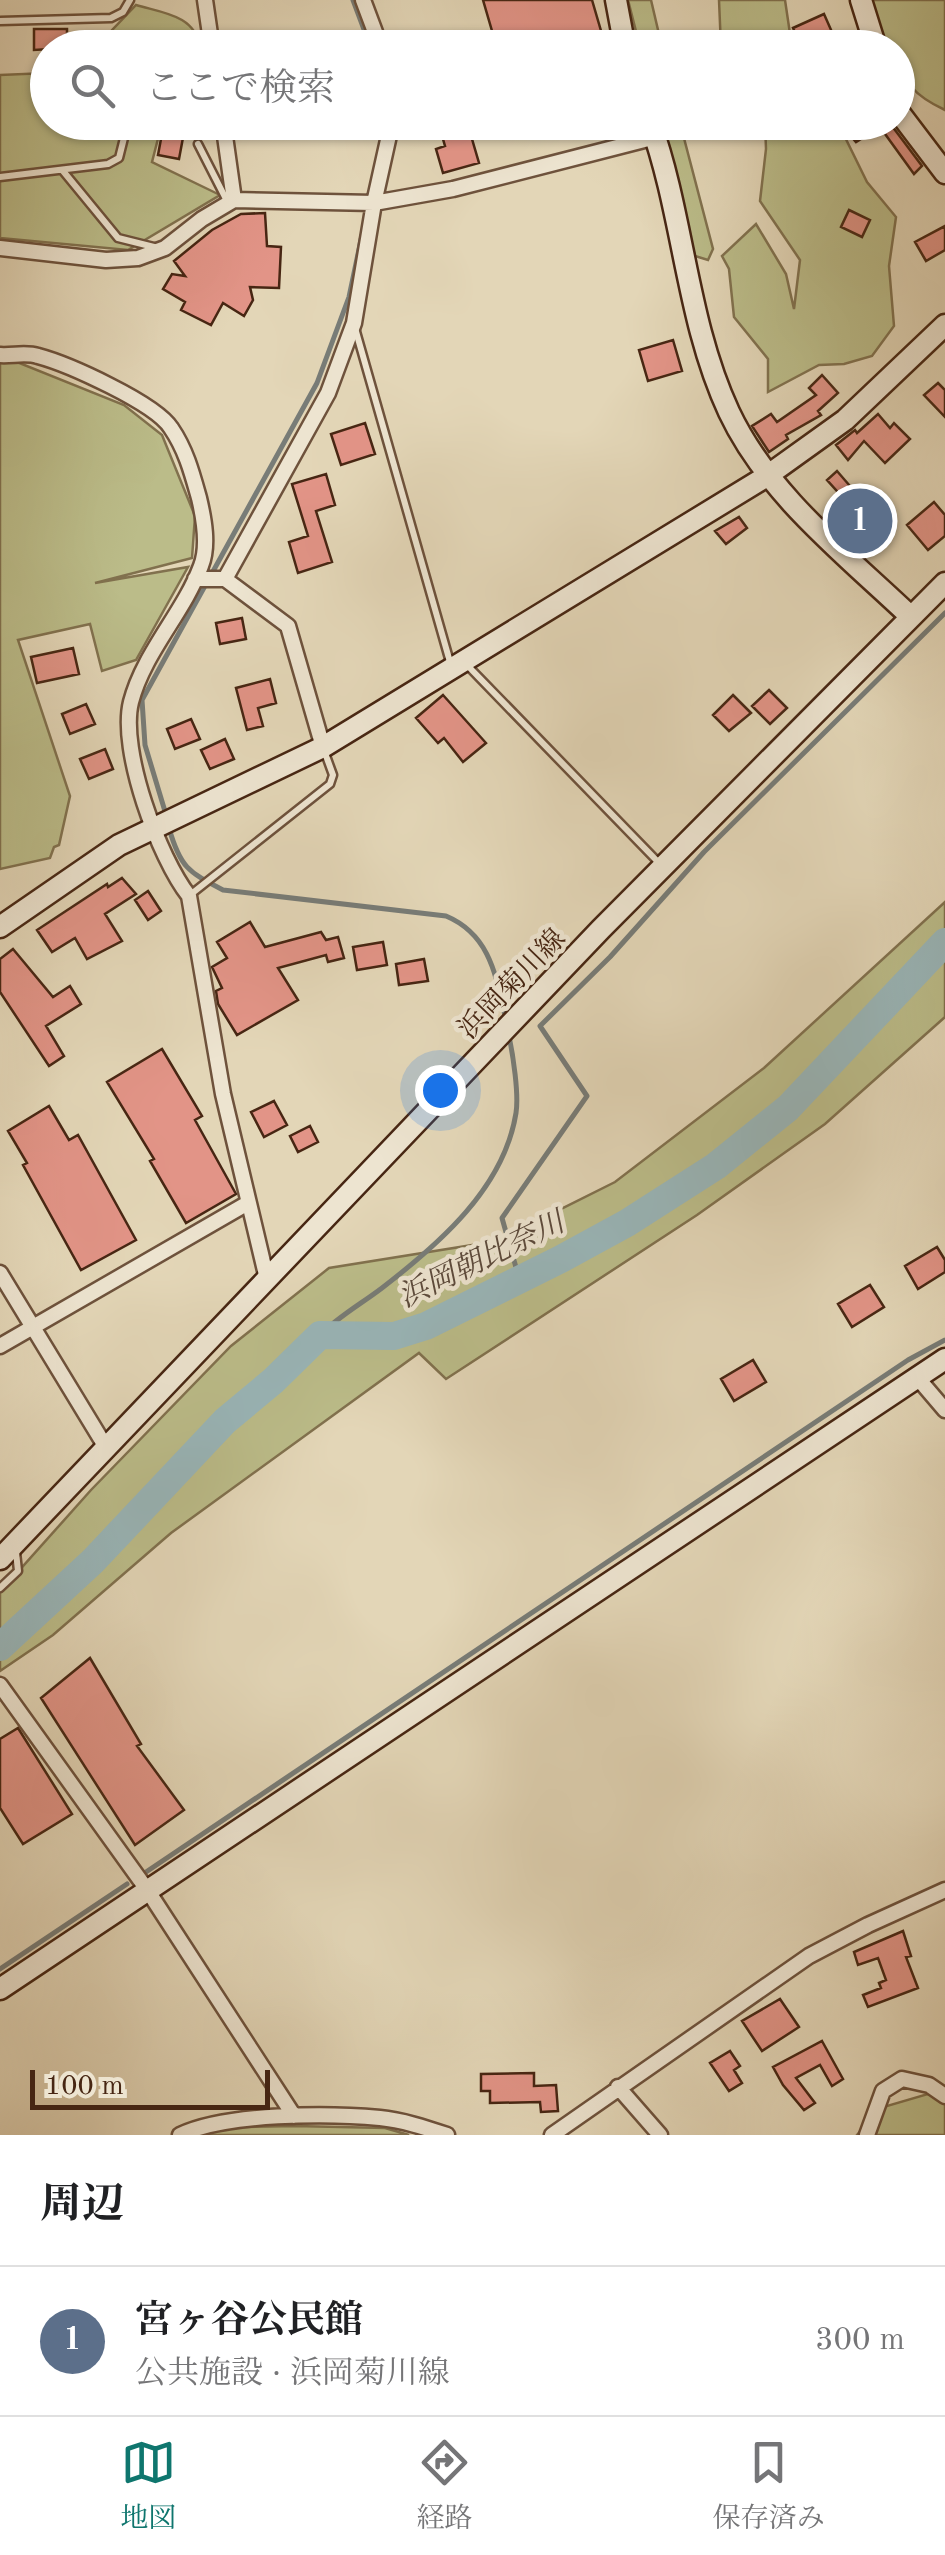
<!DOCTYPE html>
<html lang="ja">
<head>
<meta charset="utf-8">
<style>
  :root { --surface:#fff; --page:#f2f2f2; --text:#202124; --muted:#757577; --line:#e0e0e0; --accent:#0f766e }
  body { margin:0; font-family:"Old Standard TT","Noto Serif JP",serif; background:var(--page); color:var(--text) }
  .scale { position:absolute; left:30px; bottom:25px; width:240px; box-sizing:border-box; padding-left:10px; border:5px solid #472613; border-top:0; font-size:28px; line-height:35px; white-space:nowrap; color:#472613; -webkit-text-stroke:8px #ede4d0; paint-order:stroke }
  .you { position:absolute; left:440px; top:1090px; width:35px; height:35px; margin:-25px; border:8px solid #fff; border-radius:50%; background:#1a73e8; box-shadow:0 0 0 15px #1a73e833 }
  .badge { display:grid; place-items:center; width:65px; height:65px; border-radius:50%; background:var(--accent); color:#fff; font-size:32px; font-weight:700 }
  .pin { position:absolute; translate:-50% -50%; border:5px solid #fff; box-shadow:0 2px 10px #0006 }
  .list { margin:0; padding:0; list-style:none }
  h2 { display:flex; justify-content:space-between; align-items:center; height:130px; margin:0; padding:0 40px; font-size:42px }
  h2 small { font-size:32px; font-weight:400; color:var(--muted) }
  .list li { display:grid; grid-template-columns:65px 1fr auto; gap:30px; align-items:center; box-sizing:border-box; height:150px; padding:0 40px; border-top:2px solid var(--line) }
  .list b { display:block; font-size:38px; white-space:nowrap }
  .list p { margin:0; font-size:32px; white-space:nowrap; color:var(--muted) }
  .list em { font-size:32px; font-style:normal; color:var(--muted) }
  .icon { flex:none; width:55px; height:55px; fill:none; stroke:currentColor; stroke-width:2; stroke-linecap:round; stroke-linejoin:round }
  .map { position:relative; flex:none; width:945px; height:2135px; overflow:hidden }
  .search { position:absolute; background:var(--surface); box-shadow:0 2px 8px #0004; left:30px; right:30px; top:30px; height:110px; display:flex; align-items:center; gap:25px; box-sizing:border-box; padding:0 35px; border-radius:55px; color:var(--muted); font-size:38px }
  .sheet { height:280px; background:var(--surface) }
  nav { display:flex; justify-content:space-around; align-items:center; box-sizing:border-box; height:140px; border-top:2px solid var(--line); background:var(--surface); font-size:28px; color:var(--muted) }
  nav a { display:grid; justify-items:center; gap:5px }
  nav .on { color:var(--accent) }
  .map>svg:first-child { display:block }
  .green { fill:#bbbc89; stroke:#81714e; stroke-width:2.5 }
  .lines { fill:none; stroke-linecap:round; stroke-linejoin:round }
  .stream { stroke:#787c77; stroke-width:5 }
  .river { stroke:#99b6b9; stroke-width:28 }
  .building { fill:#e29487; stroke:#472613; stroke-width:2.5 }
  .lane-casing { stroke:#6e523c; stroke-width:11 }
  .street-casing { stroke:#6e523c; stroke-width:19 }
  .secondary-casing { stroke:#472613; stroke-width:25 }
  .lane { stroke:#ede4d0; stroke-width:6 }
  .street { stroke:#ede4d0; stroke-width:14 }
  .secondary { stroke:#ede4d0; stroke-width:20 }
  .labels { text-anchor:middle; stroke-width:9; stroke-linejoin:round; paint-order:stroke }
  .street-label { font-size:28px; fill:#472613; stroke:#ede4d0 }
  .water-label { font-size:30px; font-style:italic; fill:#5c4a3c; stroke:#ede4d0 }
</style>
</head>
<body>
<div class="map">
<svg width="945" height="2135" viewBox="0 0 945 2135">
  <rect width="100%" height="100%" fill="#e3d6b7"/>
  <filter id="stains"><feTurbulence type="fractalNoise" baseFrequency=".002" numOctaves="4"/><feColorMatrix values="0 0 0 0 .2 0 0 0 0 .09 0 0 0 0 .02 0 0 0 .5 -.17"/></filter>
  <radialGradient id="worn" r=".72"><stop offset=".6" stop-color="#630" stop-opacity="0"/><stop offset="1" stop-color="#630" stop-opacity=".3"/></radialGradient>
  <path class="green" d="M628,0H651L662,47H640Z
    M719,0H785L792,47H721Z
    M859,0H945V110C917,97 898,81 898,48L885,47Z
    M136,5C163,13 195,15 200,47H96Z
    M47,73L48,122L162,123L152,162L220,195L128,250L0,238V75Z
    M660,123H680L713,249L708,260L695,256Z
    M765,123H838L867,182L896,217L889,266L894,326L872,356L844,364L819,365L768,392V359L734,317L729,269L722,256L756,224L786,274L794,309L800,260L760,201L766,149Z
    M0,362H17L124,405L162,435L195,516L192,558L95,583L188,567L136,660L102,671L90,624L18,640L70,796L59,845L54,847L50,858L0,869Z
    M945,902V1017L825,1124L697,1215L446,1379L419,1353L171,1533L53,1635L0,1671V1592L91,1490L231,1346L329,1268L497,1241L615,1182L764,1068Z
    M945,2089V2135H857L880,2108Z
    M295,2126L385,2128L409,2135H187L200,2128Z"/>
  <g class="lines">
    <path class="stream" d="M353,0L371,48
      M167,818L145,745L142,700L317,383L349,297L362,235
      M169,828C180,867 188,872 223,890L446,916C491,935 496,977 506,1020
      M519,1278L502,1218L587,1096L540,1026L610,957L704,852L945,613
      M320,1335C339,1316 361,1304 382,1288C439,1244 504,1188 516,1113C519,1094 513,1055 509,1036
      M146,1872L908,1360L945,1340
      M0,1969L127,1884"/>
    <path class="river" d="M0,1647L93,1561L225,1421L273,1381L320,1335L394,1336L426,1326L561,1259L627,1223L716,1166L788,1108L945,942"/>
  </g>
  <path class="building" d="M483,0H592L606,48H497Z
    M824,14L835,39L848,34L854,48H816L823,42L802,48L793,28Z
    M34,29H67V48L34,50Z
    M438,122H467L479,163L443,173L436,149L445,146Z
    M839,122H889L922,166L914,174L880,127L856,142Z
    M164,123L185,127L179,159L158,155Z
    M849,210L870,220L862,237L841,227Z
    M265,213L267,246L281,247L279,288L250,287L253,300L244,316L223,303L211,325L181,310L185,302L163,289L172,274L185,276L174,261L212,230L241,214Z
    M945,226V250L926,261L915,242Z
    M673,340L682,371L648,381L639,350Z
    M822,375L838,393L818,411L821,415L786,435L788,439L769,452L752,426L771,414L777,422L816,395L809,388Z
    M938,383L945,390V417L924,395Z
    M878,414L890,428L894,423L910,439L885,463L864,441L848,460L836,445L855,430L857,433Z
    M365,423L375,454L341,465L331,434Z
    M837,471L856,493L846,501L827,480Z
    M326,474L335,505L316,511L332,562L298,573L289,542L308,536L292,484Z
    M860,501L880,519L859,542L840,523Z
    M934,502L945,515V536L928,550L907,525Z
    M739,517L747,528L726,544L715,531Z
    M242,618L246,639L220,644L216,623Z
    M73,648L79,674L37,683L31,657Z
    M270,679L276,703L258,708L263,726L247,730L236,688Z
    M769,690L787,708L770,724L752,706Z
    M443,695L486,743L463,762L444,738L438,743L416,718Z
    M733,695L751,713L729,731L713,715Z
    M86,704L95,724L70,734L62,714Z
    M191,719L200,739L175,749L167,729Z
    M225,739L234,759L210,769L201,750Z
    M105,749L113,769L89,779L80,759Z
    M122,878L136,894L105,914L122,941L87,959L75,938L52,952L37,930L107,884L108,887Z
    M148,891L161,911L148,920L135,900Z
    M250,922L265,947L321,932L326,940L338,937L344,958L328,962L326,955L278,968L298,1000L237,1035L218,1004L216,991L222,988L212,967L227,958L217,942Z
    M383,942L387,965L357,970L353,947Z
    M13,949L53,997L70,986L81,1004L46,1026L64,1056L49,1066L0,992V959Z
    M424,959L428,981L399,985L396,964Z
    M162,1049L202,1116L195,1120L236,1194L186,1223L150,1161L154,1159L107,1082Z
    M274,1101L287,1125L264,1137L251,1112Z
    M49,1106L69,1140L78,1135L136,1240L81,1270L23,1165L27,1163L8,1131Z
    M310,1126L318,1142L298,1152L290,1136Z
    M937,1247L945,1260V1272L918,1289L905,1266Z
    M870,1285L884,1307L852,1327L838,1304Z
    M753,1360L766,1382L734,1401L721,1379Z
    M90,1658L141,1744L137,1746L184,1810L135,1845L41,1698Z
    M18,1728L72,1814L23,1844L0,1808V1739Z
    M903,1931L911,1956L906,1957L918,1988L868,2007L863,1995L881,1988L879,1983L886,1980L878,1958L858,1965L854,1952Z
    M780,1999L799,2027L762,2051L742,2021Z
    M822,2041L843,2079L832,2086L820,2065L796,2078L815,2103L804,2110L783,2085L773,2067Z
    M730,2051L740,2066L734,2070L742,2083L729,2091L710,2063Z
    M534,2073V2086L556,2085L558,2111L541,2112L540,2102L490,2103V2091H481V2074Z"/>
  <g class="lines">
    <g class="lane-casing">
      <path id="lane" d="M0,21L111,18L123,12L130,0
        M198,144L227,201
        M63,171L118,238L158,248
        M0,177L108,164L119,158L128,122
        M355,328L450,662
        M467,665L660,864
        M190,895L330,784L333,775L325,753
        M0,1588L18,1571L16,1552"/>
    </g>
    <g class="street-casing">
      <path id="street" d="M205,0L212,48
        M363,0L381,48
        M223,122L234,200
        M0,248L106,260L138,258L165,248L202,219L234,200L374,203L453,189L656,137
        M0,355C12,356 26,352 38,356C68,364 155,403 171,428C186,450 192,473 199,498C204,519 209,546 201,566C183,614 144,652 131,702C119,750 159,858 189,896L223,1094L267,1279
        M195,579H225L288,626L323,747
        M225,579L328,393L354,323L374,203L392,122
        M0,1273L107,1449
        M0,1346L248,1203
        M916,1376L945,1410
        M0,1685L148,1891L294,2116
        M618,2087L660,2135
        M180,2135C226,2113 328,2113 380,2118C402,2120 426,2128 447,2135
        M552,2135L809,1956L868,1925L945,1890
        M867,2135L883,2091L902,2079L929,2085L945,2096"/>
    </g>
    <g class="secondary-casing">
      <path id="secondary" d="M616,0L625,48
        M861,0L876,48
        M898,111L945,173
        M650,122C684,216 686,320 729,412C768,495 846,555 911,617
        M0,927L119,845L323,747L767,476L845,420L945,325
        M0,1559L601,929L945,583
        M0,1989L945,1359"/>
    </g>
    <use href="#lane" class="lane"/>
    <use href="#street" class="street"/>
    <use href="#secondary" class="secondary"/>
  </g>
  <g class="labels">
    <g class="street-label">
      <text transform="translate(511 983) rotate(-46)" y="10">浜岡菊川線</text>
    </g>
    <g class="water-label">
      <text transform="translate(481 1259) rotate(-26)" y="10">浜岡朝比奈川</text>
    </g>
  </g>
  <rect width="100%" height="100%" filter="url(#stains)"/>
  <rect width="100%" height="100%" fill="url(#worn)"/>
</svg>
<div class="scale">100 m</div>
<div class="you"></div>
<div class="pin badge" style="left:860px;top:521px;background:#5c6f8a">1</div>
<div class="search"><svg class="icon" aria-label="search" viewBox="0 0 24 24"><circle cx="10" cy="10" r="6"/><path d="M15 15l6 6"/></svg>ここで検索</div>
</div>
<section class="sheet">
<h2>周辺<small></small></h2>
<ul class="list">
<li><span class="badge" style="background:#5c6f8a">1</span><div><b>宮ヶ谷公民館</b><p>公共施設 · 浜岡菊川線</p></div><em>300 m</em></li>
</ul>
</section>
<nav>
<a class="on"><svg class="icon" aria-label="map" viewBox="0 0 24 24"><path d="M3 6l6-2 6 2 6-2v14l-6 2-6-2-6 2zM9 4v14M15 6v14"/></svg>地図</a>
<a><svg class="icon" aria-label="directions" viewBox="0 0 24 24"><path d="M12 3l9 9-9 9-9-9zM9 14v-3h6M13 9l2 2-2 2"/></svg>経路</a>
<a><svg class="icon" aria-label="saved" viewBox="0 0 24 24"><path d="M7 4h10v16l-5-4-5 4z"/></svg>保存済み</a>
</nav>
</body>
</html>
